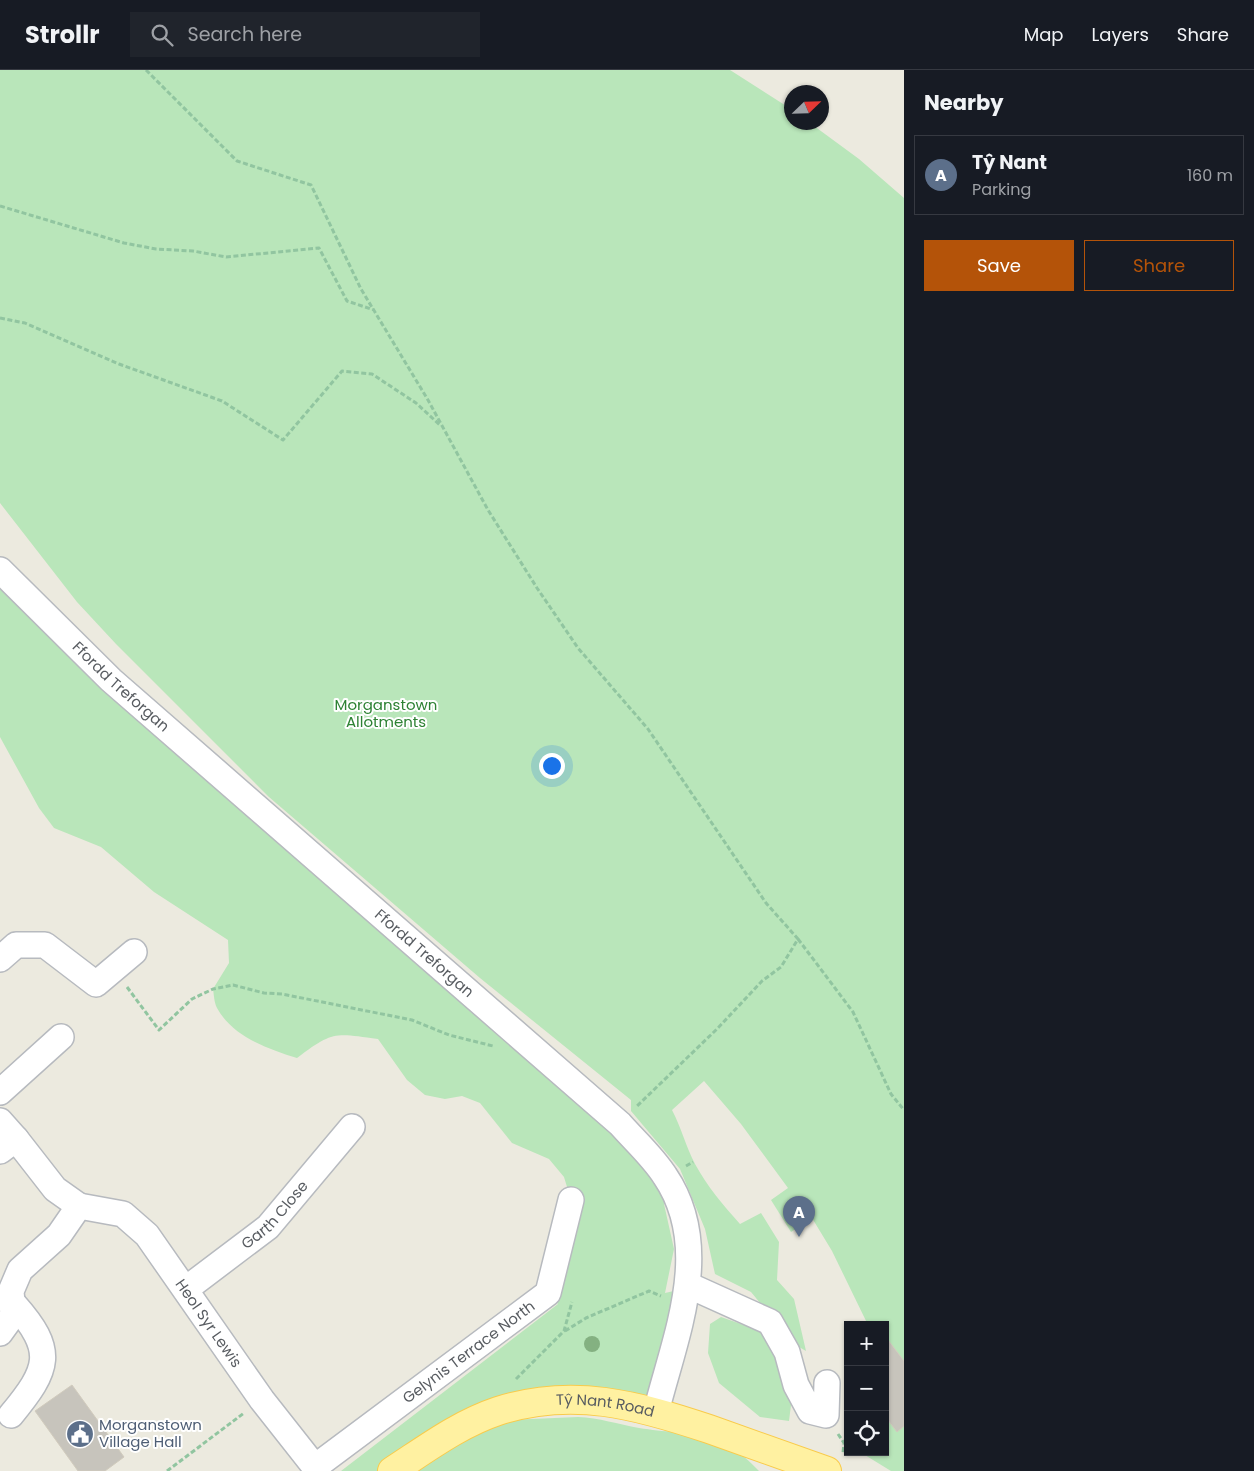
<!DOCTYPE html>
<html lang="en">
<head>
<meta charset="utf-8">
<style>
  :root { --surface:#171b24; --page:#20242c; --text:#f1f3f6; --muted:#9ea1a6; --line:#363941; --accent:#b45309 }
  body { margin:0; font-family:Poppins,sans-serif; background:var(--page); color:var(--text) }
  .controls { position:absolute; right:15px; bottom:15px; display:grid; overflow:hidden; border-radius:0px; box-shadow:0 1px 4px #0004 }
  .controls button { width:45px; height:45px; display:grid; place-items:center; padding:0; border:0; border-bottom:1px solid var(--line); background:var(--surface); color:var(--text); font:25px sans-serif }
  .compass { position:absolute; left:784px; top:15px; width:45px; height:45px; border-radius:50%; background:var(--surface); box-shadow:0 1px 4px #0004; rotate:67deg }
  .you { position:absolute; left:551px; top:695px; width:18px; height:18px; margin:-12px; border:4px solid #fff; border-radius:50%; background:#1a73e8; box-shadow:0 0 0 8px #1a73e833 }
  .badge { display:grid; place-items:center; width:32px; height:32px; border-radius:50%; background:var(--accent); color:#fff; font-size:16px; font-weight:700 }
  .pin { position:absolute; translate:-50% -41px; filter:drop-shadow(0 1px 2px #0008) }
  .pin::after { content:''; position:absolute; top:26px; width:18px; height:15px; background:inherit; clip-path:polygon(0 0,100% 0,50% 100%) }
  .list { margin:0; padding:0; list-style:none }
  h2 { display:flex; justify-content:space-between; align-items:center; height:65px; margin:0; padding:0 20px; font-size:21px }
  h2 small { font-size:16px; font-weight:400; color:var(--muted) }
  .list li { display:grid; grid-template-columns:32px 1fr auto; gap:15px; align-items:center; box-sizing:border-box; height:80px; margin:0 10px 10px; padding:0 10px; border:1px solid var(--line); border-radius:0px }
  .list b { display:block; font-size:19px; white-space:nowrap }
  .list p { margin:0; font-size:16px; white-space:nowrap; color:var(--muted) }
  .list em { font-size:16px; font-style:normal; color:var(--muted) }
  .actions { display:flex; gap:10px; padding:15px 20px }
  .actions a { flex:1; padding:11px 0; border:1px solid var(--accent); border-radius:0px; text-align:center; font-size:18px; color:var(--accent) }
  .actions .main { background:var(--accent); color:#fff }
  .icon { flex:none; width:28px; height:28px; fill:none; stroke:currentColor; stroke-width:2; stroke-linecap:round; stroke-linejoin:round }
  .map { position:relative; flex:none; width:904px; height:1401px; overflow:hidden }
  header { display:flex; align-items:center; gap:30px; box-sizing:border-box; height:70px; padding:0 25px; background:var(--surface); border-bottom:1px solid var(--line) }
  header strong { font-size:24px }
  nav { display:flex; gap:28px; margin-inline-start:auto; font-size:18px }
  .search { width:350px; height:45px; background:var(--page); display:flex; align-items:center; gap:12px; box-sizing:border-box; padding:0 18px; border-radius:0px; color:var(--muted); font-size:19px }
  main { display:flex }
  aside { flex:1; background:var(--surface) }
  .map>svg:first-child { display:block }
  .green { fill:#b9e6ba }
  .building { fill:#c7c4bc; stroke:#d1cbbd }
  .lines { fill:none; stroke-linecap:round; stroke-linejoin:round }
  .minor-casing { stroke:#b7babf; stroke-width:28 }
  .major-casing { stroke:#f9cb4b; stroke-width:30 }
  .path { stroke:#91c5a0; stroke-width:3; stroke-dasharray:5 2.5; stroke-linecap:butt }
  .minor { stroke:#fff; stroke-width:25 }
  .major { stroke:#fff1a1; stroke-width:28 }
  .tree { fill:#84b181 }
  .labels { text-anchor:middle; stroke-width:4; stroke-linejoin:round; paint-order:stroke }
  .street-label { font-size:15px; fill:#585c61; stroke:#fff }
  .park-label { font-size:15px; fill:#2e8234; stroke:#fff }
  .service-label { font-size:15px; fill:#4e5e75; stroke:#fff; text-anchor:start }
</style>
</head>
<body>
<header>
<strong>Strollr</strong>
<div class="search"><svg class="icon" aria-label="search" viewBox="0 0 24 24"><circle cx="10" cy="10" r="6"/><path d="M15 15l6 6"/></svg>Search here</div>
<nav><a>Map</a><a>Layers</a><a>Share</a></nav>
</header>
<main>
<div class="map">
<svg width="904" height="1401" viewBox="0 0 904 1401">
  <rect width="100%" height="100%" fill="#eceadf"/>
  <path class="green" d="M0,0H730L791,39L792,52L810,53L859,89L904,128V1291L885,1266V1255H868L832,1181L812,1148L791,1162L771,1130L788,1118L741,1054L704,1011L672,1040C681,1057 686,1077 695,1094C707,1116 723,1135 740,1154L761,1143L779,1172L777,1210L794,1229L806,1281L794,1274L751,1222L715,1204L705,1159L680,1099L631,1041V1030L480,908L269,727L116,574L77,532L0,433Z
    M0,496L666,1107L664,1134L674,1179L665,1223L687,1218L656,1342L533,1331L392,1401H341L558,1234L548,1223L571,1130L564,1107L549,1089L512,1073L480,1033L462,1026L445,1029L425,1025L407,1010L378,969C334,963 333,961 297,988C268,979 233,967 217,938C214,932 214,925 213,919L229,893L228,870L154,822L101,777L54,758L39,738L0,667Z
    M721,1247L761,1261L781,1288L792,1327L789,1351L760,1347L719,1313L708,1283L710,1254Z
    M885,1346L897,1361L904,1356V1401H891L860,1382H885Z
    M578,1347C599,1348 618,1354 639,1358C690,1366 721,1359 759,1401H416L463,1369L508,1350Z"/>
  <path class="building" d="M885,1266L904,1291V1356L897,1362L885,1346Z
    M72,1315L124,1387L105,1401H78L35,1341Z"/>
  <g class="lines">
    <g class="minor-casing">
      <g id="minor">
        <path id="s1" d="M0,500L111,610L620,1054C635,1071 653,1087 665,1106C714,1178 675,1266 656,1342"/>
        <path d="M0,889L16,875H45L96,914L134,882"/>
        <path d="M0,1022L61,967"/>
        <path d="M0,1051L16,1069L0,1081"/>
        <path d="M16,1069L55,1119L79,1136"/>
        <path d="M688,1215L770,1252L787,1282L796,1315L810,1341L826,1345L827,1313"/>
        <path id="s2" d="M186,1219L268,1157L352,1057"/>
        <path id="s3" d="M0,1263L13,1245L11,1221L20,1200L59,1165L79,1136L123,1144L147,1165L262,1330L318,1401"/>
        <path d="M11,1345C49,1299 56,1281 14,1234"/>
        <path id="s4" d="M315,1397L548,1223L571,1130"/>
      </g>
    </g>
    <g class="major-casing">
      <g id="major">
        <path id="s5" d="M392,1401C426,1379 459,1354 498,1341C573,1317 637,1335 709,1359C749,1373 788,1387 827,1401"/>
      </g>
    </g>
    <path class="path" d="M146,0L237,91L311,115L361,219L428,330L488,440L537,518L578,578L648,659L766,833L798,869L781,897L762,911L717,959L636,1037
      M0,136L124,173L156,179L193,181L226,187L319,178L347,231L374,240
      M0,248L25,253L119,294L222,331L283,370L342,301L372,304L416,333L441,356
      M798,869L853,942L891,1024L904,1040
      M127,917L159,960L192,929L213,919L233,915L264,923L282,924L412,950L449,965L493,976
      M686,1096L693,1092
      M565,1261L586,1248L649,1221L661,1226
      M516,1309L564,1261L572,1232
      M838,1364L844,1373L843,1383
      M167,1401L244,1343"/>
    <use href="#minor" class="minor"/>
    <use href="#major" class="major"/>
  </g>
  <circle class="tree" cx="592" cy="1274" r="8"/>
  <defs>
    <g id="civic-disc" transform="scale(1.4375)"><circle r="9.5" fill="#5c6f8a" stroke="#fff"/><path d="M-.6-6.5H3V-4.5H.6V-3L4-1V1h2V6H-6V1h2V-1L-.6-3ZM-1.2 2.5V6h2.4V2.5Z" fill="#fff"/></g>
  </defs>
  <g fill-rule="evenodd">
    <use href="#civic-disc" x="80" y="1364"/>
  </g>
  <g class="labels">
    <g class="street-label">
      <text dy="5" stroke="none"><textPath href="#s1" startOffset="168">Ffordd Treforgan</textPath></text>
      <text dy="5" stroke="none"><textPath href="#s1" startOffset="572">Ffordd Treforgan</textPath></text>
      <text dy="5" stroke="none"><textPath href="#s2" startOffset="116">Garth Close</textPath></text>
      <text dy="5" stroke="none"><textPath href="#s3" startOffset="341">Heol Syr Lewis</textPath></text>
      <text dy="5" stroke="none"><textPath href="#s4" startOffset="192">Gelynis Terrace North</textPath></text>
      <text dy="5" stroke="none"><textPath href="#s5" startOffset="231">Tŷ Nant Road</textPath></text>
    </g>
    <g class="park-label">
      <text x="386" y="640">Morganstown<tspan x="386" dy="17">Allotments</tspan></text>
    </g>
    <g class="service-label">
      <text x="99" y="1360">Morganstown<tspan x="99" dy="17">Village Hall</tspan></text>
    </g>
  </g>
</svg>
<div class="controls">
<button>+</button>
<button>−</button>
<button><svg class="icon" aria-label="locate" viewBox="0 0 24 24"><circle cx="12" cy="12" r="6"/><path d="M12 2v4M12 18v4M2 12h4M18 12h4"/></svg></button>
</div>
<svg class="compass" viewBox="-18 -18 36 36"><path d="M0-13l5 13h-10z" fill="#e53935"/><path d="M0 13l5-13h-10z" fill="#9ea1a6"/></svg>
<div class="you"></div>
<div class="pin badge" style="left:799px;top:1167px;background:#5c6f8a">A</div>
</div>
<aside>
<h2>Nearby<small></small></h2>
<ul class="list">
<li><span class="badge" style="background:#5c6f8a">A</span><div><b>Tŷ Nant</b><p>Parking</p></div><em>160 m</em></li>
</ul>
<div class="actions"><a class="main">Save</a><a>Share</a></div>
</aside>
</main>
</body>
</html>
